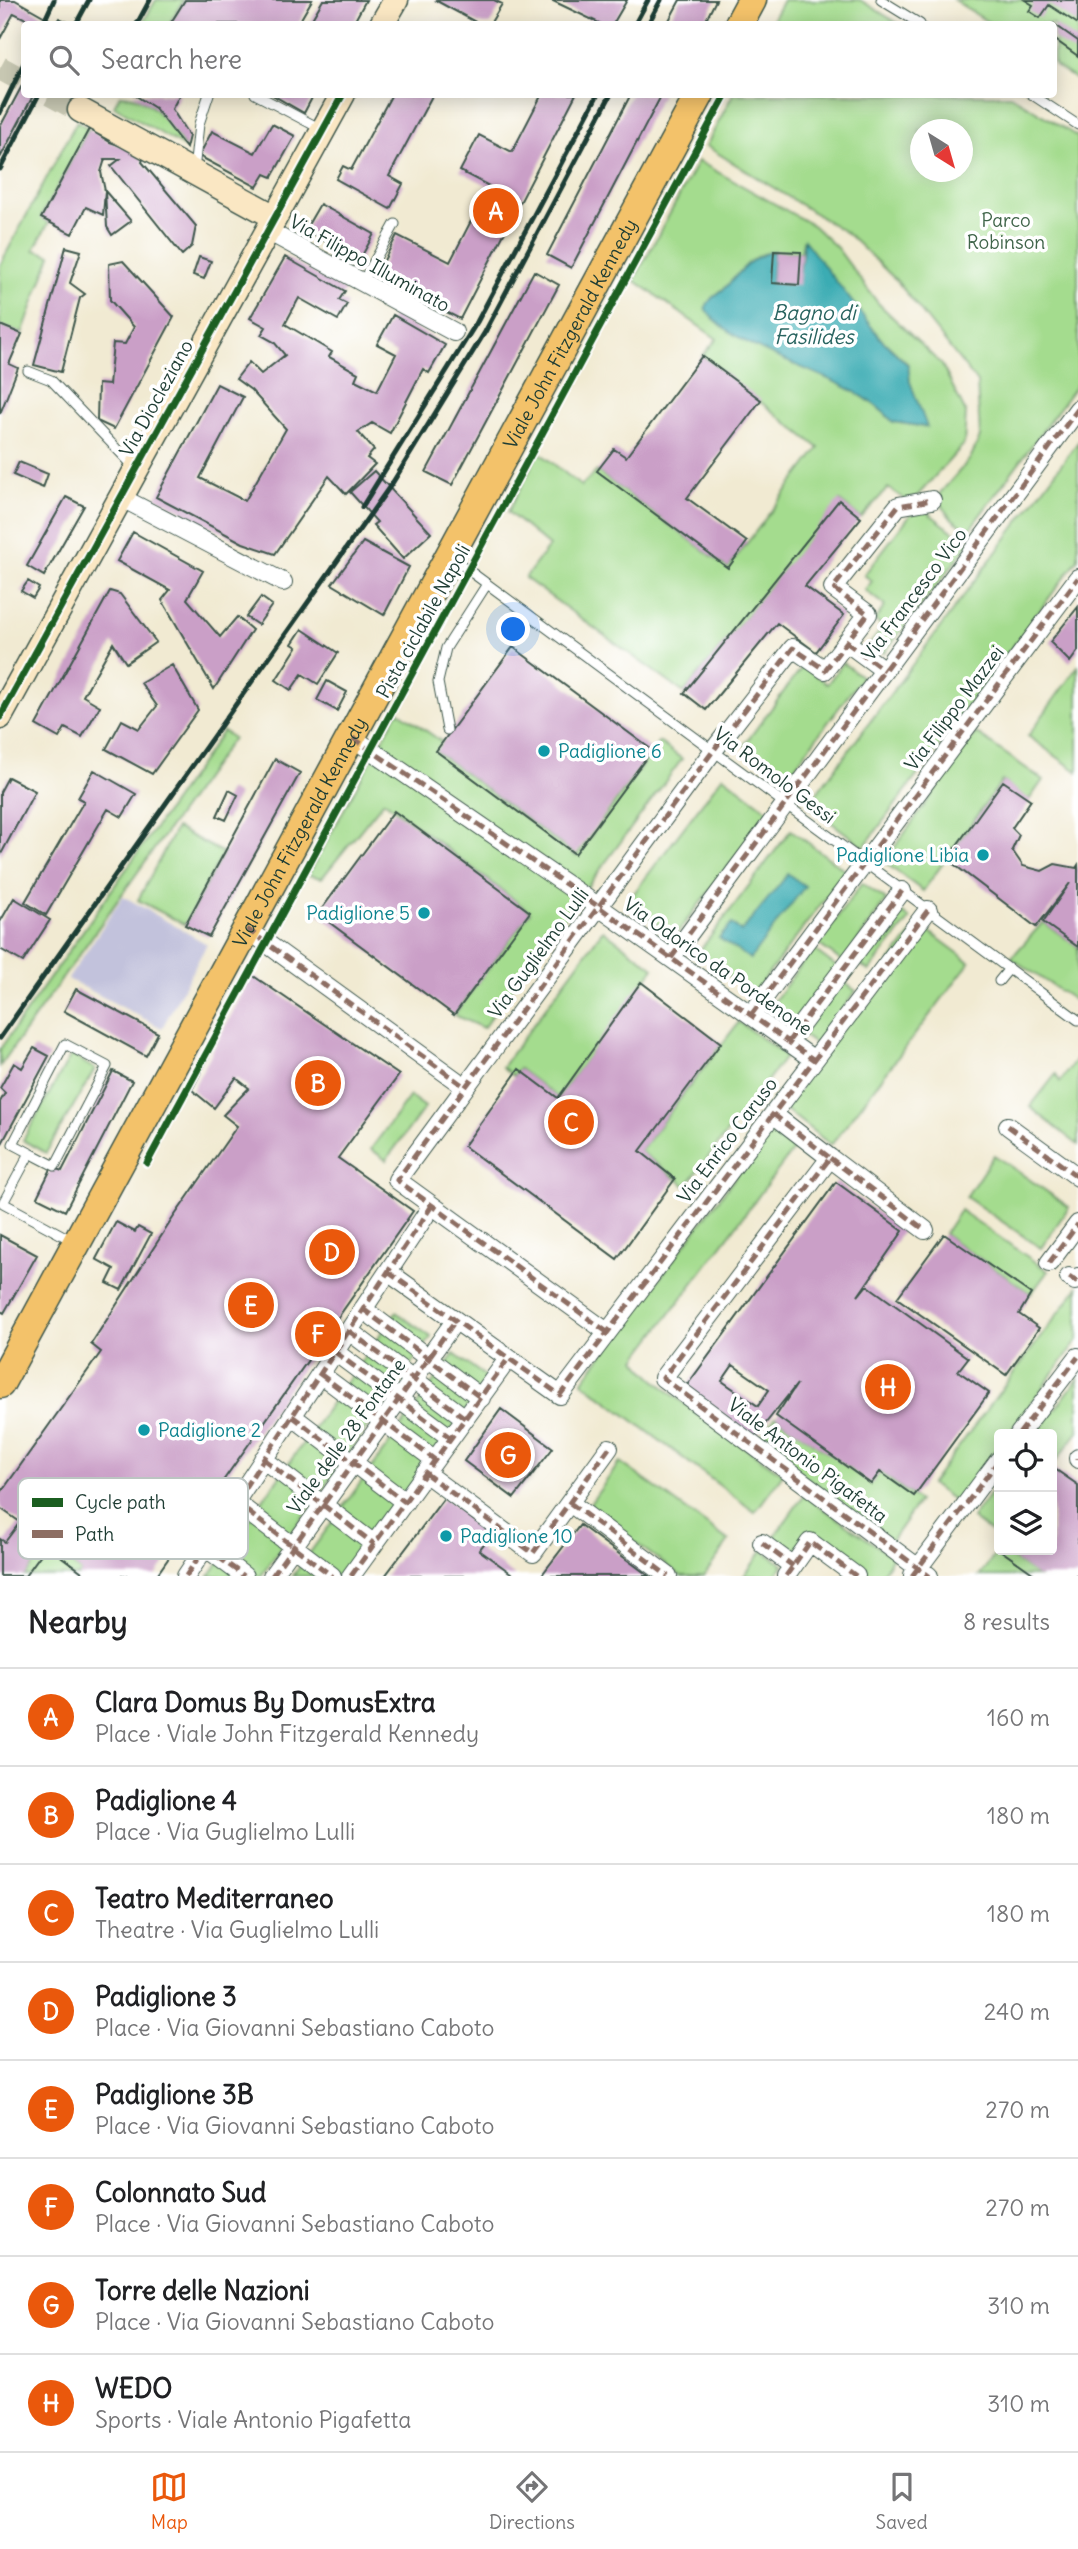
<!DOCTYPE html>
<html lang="en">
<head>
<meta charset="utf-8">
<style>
  :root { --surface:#fff; --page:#f2f2f2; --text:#202124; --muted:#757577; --line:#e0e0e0; --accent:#ea580c }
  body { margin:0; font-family:Delius,sans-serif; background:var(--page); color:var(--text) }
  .controls { position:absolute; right:21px; bottom:21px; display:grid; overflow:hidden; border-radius:7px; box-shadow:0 4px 18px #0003 }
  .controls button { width:63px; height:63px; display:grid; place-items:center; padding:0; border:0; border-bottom:2px solid var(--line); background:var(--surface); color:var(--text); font:35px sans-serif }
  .compass { position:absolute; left:910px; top:119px; width:63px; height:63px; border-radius:50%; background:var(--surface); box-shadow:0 4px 18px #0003; rotate:143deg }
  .you { position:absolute; left:514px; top:630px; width:24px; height:24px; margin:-18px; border:5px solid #fff; border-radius:50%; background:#1a73e8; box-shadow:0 0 0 10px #1a73e833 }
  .badge { display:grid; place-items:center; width:46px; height:46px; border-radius:50%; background:var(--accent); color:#fff; font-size:23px; font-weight:700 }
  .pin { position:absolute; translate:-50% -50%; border:4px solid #fff; box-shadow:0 2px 7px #0006 }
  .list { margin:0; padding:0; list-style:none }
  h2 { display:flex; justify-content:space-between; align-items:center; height:91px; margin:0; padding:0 28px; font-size:30px }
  h2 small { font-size:23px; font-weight:400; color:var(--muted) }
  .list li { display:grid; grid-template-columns:46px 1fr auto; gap:21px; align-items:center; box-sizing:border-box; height:98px; padding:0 28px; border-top:2px solid var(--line) }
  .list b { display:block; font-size:26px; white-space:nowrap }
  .list p { margin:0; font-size:23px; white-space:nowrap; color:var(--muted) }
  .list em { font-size:23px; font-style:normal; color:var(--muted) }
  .icon { flex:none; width:38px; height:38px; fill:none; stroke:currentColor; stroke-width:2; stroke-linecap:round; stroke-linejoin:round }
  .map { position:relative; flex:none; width:1078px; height:1576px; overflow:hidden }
  .search { position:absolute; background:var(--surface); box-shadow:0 4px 18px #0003; left:21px; right:21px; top:21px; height:77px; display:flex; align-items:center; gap:18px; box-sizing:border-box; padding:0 24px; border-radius:7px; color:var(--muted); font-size:26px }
  .sheet { height:875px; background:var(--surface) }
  nav { display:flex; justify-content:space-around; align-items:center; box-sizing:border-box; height:98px; border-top:2px solid var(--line); background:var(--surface); font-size:19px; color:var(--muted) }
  nav a { display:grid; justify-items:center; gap:4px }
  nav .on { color:var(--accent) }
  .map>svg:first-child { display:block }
  .industrial { fill:#c2c2dc }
  .green { fill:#a4dc8e; stroke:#628c61; stroke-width:2; fill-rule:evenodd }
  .water { fill:#3bacb3; stroke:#2d7474; stroke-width:2 }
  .building { fill:#ca9fc7; fill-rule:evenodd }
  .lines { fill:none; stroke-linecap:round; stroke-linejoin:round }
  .secondary-tunnel { stroke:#c7c7b2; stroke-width:24; stroke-dasharray:24 12; stroke-linecap:butt }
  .lane-casing { stroke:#3e574c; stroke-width:11 }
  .street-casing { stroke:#3e574c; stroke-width:20 }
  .secondary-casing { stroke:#3e574c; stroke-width:27 }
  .primary-casing { stroke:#3e574c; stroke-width:31 }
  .lane { stroke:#fff; stroke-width:9 }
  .street { stroke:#fff; stroke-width:18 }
  .secondary { stroke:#fae7c3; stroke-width:24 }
  .primary { stroke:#f3c26a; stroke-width:28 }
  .rail { stroke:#1f3d34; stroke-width:5 }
  .quiet { stroke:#8d6e63; stroke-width:5; stroke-dasharray:10 5; stroke-linecap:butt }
  .cycleway-casing { stroke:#fff; stroke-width:11 }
  .cycleway { stroke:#1b5e20; stroke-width:7 }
  .culture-dot { fill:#0f9aa8; stroke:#fff; stroke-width:2.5 }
  .labels { text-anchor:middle; stroke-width:7; stroke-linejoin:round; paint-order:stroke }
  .park-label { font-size:19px; fill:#40654a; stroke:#fff }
  .street-label { font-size:19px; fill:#1f3d34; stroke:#fff }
  .culture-label { font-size:19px; fill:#0d838f; stroke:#fff; text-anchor:start }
  .water-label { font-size:21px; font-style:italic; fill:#296460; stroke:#fff }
  .key { fill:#fff; stroke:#bcc5c2; stroke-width:2 }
  .key-label { font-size:19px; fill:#1f3d34 }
</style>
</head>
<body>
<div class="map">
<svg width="1078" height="1576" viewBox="0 0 1078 1576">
  <rect width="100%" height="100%" fill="#fff"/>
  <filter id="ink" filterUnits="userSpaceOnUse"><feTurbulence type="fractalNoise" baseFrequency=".0143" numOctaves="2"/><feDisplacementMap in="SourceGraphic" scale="14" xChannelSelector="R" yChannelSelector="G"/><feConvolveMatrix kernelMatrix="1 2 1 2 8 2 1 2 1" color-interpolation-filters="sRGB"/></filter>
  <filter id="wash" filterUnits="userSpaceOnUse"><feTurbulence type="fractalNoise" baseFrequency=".00686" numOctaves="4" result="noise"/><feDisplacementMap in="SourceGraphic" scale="28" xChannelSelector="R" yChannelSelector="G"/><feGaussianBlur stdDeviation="1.57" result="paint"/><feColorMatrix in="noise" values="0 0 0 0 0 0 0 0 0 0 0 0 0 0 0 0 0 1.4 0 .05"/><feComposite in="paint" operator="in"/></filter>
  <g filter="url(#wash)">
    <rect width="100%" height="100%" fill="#f1ead2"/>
    <path class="industrial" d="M123,896L207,944L162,1028L68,979Z"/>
    <path class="green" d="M156,0H184L169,24H142Z
      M783,0H860L899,24H770Z
      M954,0H1078V81L1054,65V24H991Z
      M733,94L1010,95L1078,137V383L969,530C952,520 941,513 940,493L970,459L980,437L977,382L896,280L848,234L706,146ZM920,130H962V172H920Z
      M120,95C152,95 169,125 186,148L114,106Z
      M77,121L89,129L41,217L49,222L34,250L51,255L22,334L0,326V265Z
      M698,161L814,226L837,248L878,303L942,365L966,413L964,444L911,503L888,488L861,518L840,501L684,693L525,578L549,546L508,512L539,452L581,486L597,471L728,568L819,448L702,356L717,339L634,280ZM803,241L881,339L908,364L910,382L926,427L893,422C862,385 793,365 750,342C734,334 720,320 706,309C710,296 717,295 727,286C757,254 754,250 801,252Z
      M1078,442V559L864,847L808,805Z
      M918,505L969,544L884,653L871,643L883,627L875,620L885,606L865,590L872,581L864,575Z
      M843,663L862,677L787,777L744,745L803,666L827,684Z
      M1078,666V772L1028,736Z
      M398,711L445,744L437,752L576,856L659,742L682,759L483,1028L454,1015L530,912L384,801L322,878L308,875Z
      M223,731L233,738L0,1066V1049Z
      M976,733L1043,780L1029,800L1002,781L923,891L884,862Z
      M723,776L770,812L674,937L628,901Z
      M176,828L223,853L185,925L138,900Z
      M791,830L846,871L753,994L698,953Z
      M862,883L886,900L843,962L818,944Z
      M894,906L910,919L869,971L853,959Z
      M1043,922L1078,947L1077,1002L1011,958Z
      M919,924L970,962L831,1145L781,1106Z
      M603,930L654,968L558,1098L519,1069L514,1076L502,1067Z
      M813,949L837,967L794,1026L769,1008Z
      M841,980L856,991L816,1045L801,1034Z
      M739,1022L786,1056L686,1186L640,1151Z
      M71,1055L95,1069L46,1153L23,1140Z
      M1078,1056V1145L1030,1107L1056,1074L1060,1082Z
      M410,1096L425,1107L386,1160L371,1149Z
      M772,1128L796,1146L636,1359C647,1382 755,1454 783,1474L755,1512L582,1382Z
      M994,1155L1069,1207L1041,1248L966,1197Z
      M960,1210L1048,1271L1031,1294L944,1234Z
      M1078,1287V1340L1008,1434H999V1446L957,1503L931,1484Z
      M396,1312L431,1337L261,1576H209Z
      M454,1354L489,1379L346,1576H293Z
      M1078,1379V1432L1052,1466V1434H1036Z
      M776,1416L871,1483L880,1472L919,1501L891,1541L757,1441Z
      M620,1462L729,1541L704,1576H681L587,1508Z
      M999,1482V1535L997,1537L972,1518Z
      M804,1495L893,1557L881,1576H870L808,1533L791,1558L770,1543Z
      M47,1546L82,1572L79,1576H25Z
      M763,1550L783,1565L775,1576H744Z
      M999,1550H1000L1038,1576H979Z"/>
    <path class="water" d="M804,240L881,339L908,365L910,382L927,427L893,422C849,370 748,363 705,309C710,296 718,295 727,286C744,268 750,257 774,251L772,283L798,284Z
      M788,874L805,886L750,959L719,938L732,924L741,932Z"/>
    <g id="blocks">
      <path class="building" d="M0,0H15L56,23L59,18L72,24H36L14,13L0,39Z
        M185,0H312L298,24H170Z
        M323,0H366L353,24H309Z
        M435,0H494L502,4L490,24H479Z
        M551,0H627L613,24H601Z
        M680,0H716L704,24H667Z
        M1025,0H1078V24L1049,5L1040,18L1029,11L1033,5Z
        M1054,24L1078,41V56L1054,39Z
        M24,82V94H34L0,158V127Z
        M133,94H180L172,109L189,136L186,148L155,108Z
        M271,94H314L304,113Z
        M392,94H433L389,176L403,184L390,209L336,179L343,166L351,170Z
        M542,94H576L460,319L376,276L397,235L450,262L489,186L460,171L479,135L512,152Z
        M631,94H662L571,268L547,255Z
        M272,124L295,136L272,177L265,174L257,187L199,156L212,131L255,153Z
        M89,129L110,142L145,154L142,162L196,226L192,246L182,255L111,166L120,159H105L101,172L105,191L103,215L86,207L72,234L41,218Z
        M105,191L131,221L112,235L107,227Z
        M320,204L374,234L359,261L305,230Z
        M66,247L81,251L70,283L85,294L80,298L61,372L34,365Z
        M774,251L801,252L799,285L772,283Z
        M199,257L211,261L204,279L193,275Z
        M285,257L345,291L339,300L347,304L338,320L299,298L285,324L332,352L329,357L358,373L355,380L377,391L396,354L377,344L393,315L445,345L429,373L423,369L390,433L372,423L358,432L374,450L367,458L375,464L346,494L329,476L275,554L243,543L156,497L217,384L243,397L200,478L245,501L286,429L251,390L236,379L249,362L261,374L285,355L274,342L261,335L266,327L250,318Z
        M123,261L174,317L114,429L97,421L98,384L109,385L113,343L125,344L134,327L110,300L109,264Z
        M534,271L559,285L452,485L426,472Z
        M0,325L22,334L9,364L18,368L0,414Z
        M702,356L761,400L687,498L747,542L728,568L597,471L614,449L626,457Z
        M19,462L48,474L43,488L13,475Z
        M374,471L431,533L403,559L373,525L377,522L350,492Z
        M66,497L84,506L44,576L27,566Z
        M839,500L861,518L805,586L844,615L816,652L777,623L706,710L684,693Z
        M133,532L203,571L187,599L220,637L237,617L252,630L214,689L162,600L170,590L117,561Z
        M363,542L409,567L384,615L332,584Z
        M28,581L39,588L33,598L21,591Z
        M110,591L120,594L156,642L126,663L113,643L83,696L100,706L82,737L65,728L59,738L36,725Z
        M261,597L272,605L258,625L246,617Z
        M1078,607V651L1070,662L1050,642Z
        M302,629L338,653L318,684L302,674L291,690L276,680L297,647L292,644Z
        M513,647L652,750L575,854L436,751Z
        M172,665L198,710L152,774L106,749L122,720L139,729L157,706L141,683Z
        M327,681L347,692L337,711L317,700Z
        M275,759L300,773L209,937L185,925Z
        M94,770L136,794L122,817L108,809L46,915L25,902L84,801L78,798Z
        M8,777L35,791L0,856V792Z
        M1003,781L1031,800L1012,828L1019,835L1012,850L1023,866L1042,871L1055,864L1076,868L1078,865V947L1043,922L1070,883L1036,927L947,859Z
        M229,790L238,795L226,820L217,816Z
        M394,811L530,912L454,1015L318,914Z
        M14,898L50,920L23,962L0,949V922Z
        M252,975L399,1075L338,1158L413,1211L156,1576H79L82,1572L47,1546L25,1576H0V1539L5,1542L20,1522L0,1508V1494L101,1352L91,1344L173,1218L237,1126L223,1115L249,1088L236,1078L214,1108L192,1090Z
        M641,982L721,1043L640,1151L675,1179L617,1259L464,1146L519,1069L558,1098Z
        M76,989L158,1033L146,1056L64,1011Z
        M34,1048L49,1056L0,1147V1102L5,1093L0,1088L14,1063L22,1068Z
        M113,1071L132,1081L65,1211L37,1197L52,1167L62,1171Z
        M836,1182L903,1231L858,1296L867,1285L968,1358L958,1371L989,1393L914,1496L880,1472L871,1484L776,1416L797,1384L754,1438L685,1388ZM733,1365L769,1390L758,1406L722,1381Z
        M116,1222L135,1232L138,1227L151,1234L121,1290L107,1283L114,1269L96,1259Z
        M944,1234L1031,1294L1019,1314L1039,1328L1006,1375L897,1298Z
        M0,1235L37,1255L4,1313L0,1311Z
        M501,1409L553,1448L514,1498L464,1461Z
        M1052,1467L1078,1485V1576H1037L1000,1550H1052Z
        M444,1498L492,1534L479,1550L515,1576H385Z
        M580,1525L649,1576H541Z"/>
    </g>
  </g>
  <g filter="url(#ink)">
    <use href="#blocks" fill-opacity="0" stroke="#3e574c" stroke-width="2"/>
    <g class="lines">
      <path class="secondary-tunnel" d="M0,68L24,81
        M50,94L80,110"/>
      <g class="lane-casing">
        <path id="lane" d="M881,0L920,24
          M255,94L321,129
          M1031,94L1078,125
          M194,171L199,124L209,94
          M362,283L395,224
          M28,371L51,380L134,467
          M452,558L1078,1020
          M447,730L438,682L446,648L487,584
          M999,981L1008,970
          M30,1153L13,1144L65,1044L107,1066L55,1166L30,1153L3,1203L73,1241"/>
      </g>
      <g class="street-casing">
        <path id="street" d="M266,230L454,332
          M120,497L283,582
          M846,642L884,670
          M353,738L599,907L814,1060
          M247,929L465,1087
          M671,958L1078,409
          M751,1015L1078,578
          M788,1042L902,891
          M773,1114L830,1158L663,1378L929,1576
          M1008,1126L1078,1177
          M830,1158L925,1230
          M1049,1263L1078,1224
          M388,1272L560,1395L928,910
          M1069,1277L1075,1281L1078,1277
          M363,1309L481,1398
          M349,1331L465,1418
          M607,1332L397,1180L713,751L793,648L825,670L868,614L833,588L898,506L932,500
          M335,1352L451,1438
          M320,1374L435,1460
          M292,1416L405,1502
          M1019,1434L1078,1357
          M263,1459L374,1544
          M1078,1459V1458
          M425,1473L533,1553L609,1448
          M235,1502L332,1576
          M570,1503L668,1576
          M762,1543L793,1566
          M205,1547L244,1576
          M913,1575L999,1460
          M186,1576L431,1207
          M272,1576L455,1321
          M351,1576L508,1359
          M786,1576L810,1542L856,1576"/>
      </g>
      <g class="secondary-casing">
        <path id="secondary" d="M382,24L396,0
          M80,110L273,216
          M0,717L343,94"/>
      </g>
      <g class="primary-casing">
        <g id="primary">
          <path d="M739,24L752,0"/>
          <path id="s1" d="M0,1384L700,94"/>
        </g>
      </g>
      <use href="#lane" class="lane"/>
      <use href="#street" class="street"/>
      <use href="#secondary" class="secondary"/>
      <use href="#primary" class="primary"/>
      <path class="rail" d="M43,24L54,0
        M76,24L89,0
        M137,24L150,0
        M635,24L648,0
        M648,24L661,0
        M0,113L24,63
        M0,169L39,94
        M362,507L477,322L598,94
        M0,1038L393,482L485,332L611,94"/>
      <path class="quiet" d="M846,642L884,670
        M353,738L599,907L814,1060
        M247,929L465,1087
        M671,958L1078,409
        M751,1015L1078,578
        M788,1042L902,891
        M773,1114L830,1158L663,1378L929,1576
        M1008,1126L1078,1177
        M830,1158L925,1230
        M1049,1263L1078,1224
        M388,1272L560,1395L928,910
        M1069,1277L1075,1281L1078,1277
        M363,1309L481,1398
        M349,1331L465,1418
        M607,1332L397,1180L713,751L793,648L825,670L868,614L833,588L898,506L932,500
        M335,1352L451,1438
        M320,1374L435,1460
        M292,1416L405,1502
        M1019,1434L1078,1357
        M263,1459L374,1544
        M1078,1459V1458
        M425,1473L533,1553L609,1448
        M235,1502L332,1576
        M570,1503L668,1576
        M762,1543L793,1566
        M205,1547L244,1576
        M186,1576L431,1207
        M272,1576L455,1321
        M351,1576L508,1359
        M786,1576L810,1542L856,1576
        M912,1576L999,1460"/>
      <g class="cycleway-casing">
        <path id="cycleway" d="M0,717L343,94
          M147,1163L726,94"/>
      </g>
      <use href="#cycleway" class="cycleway"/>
    </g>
  </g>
  <g class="culture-dot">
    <circle cx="544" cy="751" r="7"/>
    <circle cx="983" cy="855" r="7"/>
    <circle cx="424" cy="913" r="7"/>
    <circle cx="144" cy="1430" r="7"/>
    <circle cx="446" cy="1536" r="7"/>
  </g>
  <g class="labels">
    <g class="park-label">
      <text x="1006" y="227">Parco<tspan x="1006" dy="22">Robinson</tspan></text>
    </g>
    <g class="street-label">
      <text transform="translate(370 263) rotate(29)" y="7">Via Filippo Illuminato</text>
      <text dy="7" stroke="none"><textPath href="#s1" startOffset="1195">Viale John Fitzgerald Kennedy</textPath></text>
      <text transform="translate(156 398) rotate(-61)" y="7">Via Diocleziano</text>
      <text transform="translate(914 594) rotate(-53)" y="7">Via Francesco Vico</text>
      <text transform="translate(423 621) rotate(-61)" y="7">Pista ciclabile Napoli</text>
      <text transform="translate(954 708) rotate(-53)" y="7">Via Filippo Mazzei</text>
      <text transform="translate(775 775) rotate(37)" y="7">Via Romolo Gessi</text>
      <text dy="7" stroke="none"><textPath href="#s1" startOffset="628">Viale John Fitzgerald Kennedy</textPath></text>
      <text transform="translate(538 953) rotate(-54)" y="7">Via Guglielmo Lulli</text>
      <text transform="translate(718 966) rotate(35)" y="7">Via Odorico da Pordenone</text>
      <text transform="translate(727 1140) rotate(-53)" y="7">Via Enrico Caruso</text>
      <text transform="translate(346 1436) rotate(-54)" y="7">Viale delle 28 Fontane</text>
      <text transform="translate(808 1460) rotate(37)" y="7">Viale Antonio Pigafetta</text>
    </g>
    <g class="culture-label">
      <text x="558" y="758">Padiglione 6</text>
      <text x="969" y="862" text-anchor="end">Padiglione Libia</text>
      <text x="410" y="920" text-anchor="end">Padiglione 5</text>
      <text x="158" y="1437">Padiglione 2</text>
      <text x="460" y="1543">Padiglione 10</text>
    </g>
    <g class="water-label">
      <text x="814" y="320">Bagno di<tspan x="814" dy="24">Fasilides</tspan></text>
    </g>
  </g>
  <rect x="18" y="1478" width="230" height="81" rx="10" class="key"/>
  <rect x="32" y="1498" width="31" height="9" fill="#1b5e20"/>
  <rect x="32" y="1530" width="31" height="8" fill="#8d6e63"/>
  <g class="key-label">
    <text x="75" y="1509">Cycle path</text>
    <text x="75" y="1541">Path</text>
  </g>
</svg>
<div class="controls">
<button><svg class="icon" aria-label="locate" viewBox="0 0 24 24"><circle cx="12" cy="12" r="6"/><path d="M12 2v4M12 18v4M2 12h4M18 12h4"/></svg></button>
<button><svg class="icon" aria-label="layers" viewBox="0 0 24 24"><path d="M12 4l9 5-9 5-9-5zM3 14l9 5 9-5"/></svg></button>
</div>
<svg class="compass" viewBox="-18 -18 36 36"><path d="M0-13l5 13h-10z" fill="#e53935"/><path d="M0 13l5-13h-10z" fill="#757577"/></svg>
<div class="you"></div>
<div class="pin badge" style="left:496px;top:211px">A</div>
<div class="pin badge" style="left:318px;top:1083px">B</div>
<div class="pin badge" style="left:571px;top:1122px">C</div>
<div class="pin badge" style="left:332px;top:1252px">D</div>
<div class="pin badge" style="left:251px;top:1305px">E</div>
<div class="pin badge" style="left:318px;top:1334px">F</div>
<div class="pin badge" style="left:508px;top:1455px">G</div>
<div class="pin badge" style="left:888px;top:1387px">H</div>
<div class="search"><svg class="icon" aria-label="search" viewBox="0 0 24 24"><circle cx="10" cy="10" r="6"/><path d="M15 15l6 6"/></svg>Search here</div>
</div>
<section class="sheet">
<h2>Nearby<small>8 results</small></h2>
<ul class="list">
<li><span class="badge">A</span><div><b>Clara Domus By DomusExtra</b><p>Place · Viale John Fitzgerald Kennedy</p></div><em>160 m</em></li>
<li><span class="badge">B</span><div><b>Padiglione 4</b><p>Place · Via Guglielmo Lulli</p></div><em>180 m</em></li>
<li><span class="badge">C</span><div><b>Teatro Mediterraneo</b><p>Theatre · Via Guglielmo Lulli</p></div><em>180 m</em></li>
<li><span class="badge">D</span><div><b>Padiglione 3</b><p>Place · Via Giovanni Sebastiano Caboto</p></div><em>240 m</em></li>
<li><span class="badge">E</span><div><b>Padiglione 3B</b><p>Place · Via Giovanni Sebastiano Caboto</p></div><em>270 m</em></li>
<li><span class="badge">F</span><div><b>Colonnato Sud</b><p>Place · Via Giovanni Sebastiano Caboto</p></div><em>270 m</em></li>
<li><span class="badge">G</span><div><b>Torre delle Nazioni</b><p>Place · Via Giovanni Sebastiano Caboto</p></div><em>310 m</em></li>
<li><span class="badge">H</span><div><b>WEDO</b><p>Sports · Viale Antonio Pigafetta</p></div><em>310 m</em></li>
</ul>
</section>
<nav>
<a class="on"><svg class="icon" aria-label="map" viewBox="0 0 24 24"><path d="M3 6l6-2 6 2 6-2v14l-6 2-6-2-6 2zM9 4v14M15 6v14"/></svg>Map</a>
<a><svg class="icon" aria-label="directions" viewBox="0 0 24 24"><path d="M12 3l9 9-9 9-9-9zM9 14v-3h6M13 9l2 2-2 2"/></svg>Directions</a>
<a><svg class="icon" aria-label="saved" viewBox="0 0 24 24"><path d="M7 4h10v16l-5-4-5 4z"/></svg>Saved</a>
</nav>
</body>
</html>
